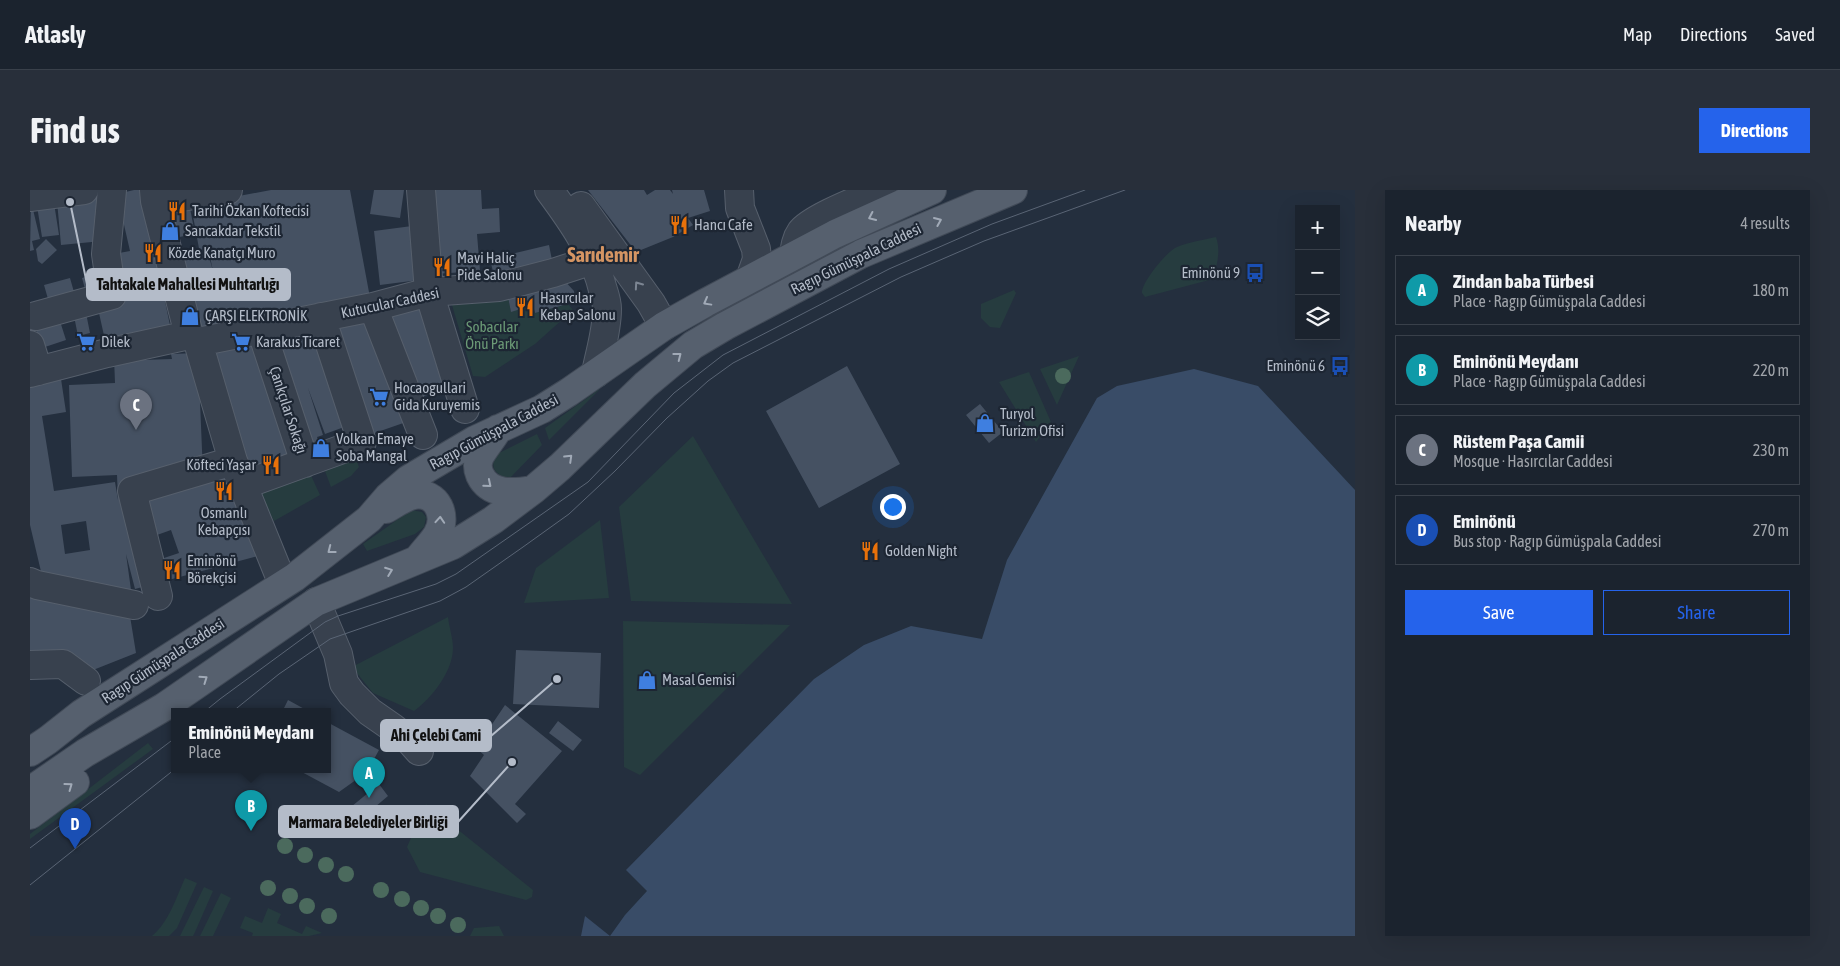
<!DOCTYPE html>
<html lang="en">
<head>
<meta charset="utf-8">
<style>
  :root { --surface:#1b232e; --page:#282f3a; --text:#f1f3f6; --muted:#a0a4aa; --line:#39404a; --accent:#2563eb }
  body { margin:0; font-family:"Asap Condensed",sans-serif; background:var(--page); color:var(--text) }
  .controls { position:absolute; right:15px; top:15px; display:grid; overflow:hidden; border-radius:0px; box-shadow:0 5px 20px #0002 }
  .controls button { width:45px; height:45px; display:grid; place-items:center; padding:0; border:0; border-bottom:1px solid var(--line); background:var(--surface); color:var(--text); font:25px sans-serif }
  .you { position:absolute; left:862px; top:316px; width:18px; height:18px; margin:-12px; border:4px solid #fff; border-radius:50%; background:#1a73e8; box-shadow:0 0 0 8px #1a73e833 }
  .badge { display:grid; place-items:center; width:32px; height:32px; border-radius:50%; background:var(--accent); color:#fff; font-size:16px; font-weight:700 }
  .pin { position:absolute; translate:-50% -41px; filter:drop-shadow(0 1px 2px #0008) }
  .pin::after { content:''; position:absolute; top:26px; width:18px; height:15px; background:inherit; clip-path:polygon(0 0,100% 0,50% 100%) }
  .popup { position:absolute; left:141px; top:518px; width:160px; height:65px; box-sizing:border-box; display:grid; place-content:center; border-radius:0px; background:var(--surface); filter:drop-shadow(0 1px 4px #0005); font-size:16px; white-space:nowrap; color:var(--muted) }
  .popup b { font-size:19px; color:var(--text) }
  .popup::after { content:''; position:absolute; left:50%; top:100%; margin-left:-10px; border:10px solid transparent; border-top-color:var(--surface) }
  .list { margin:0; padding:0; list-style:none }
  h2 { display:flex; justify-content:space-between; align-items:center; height:65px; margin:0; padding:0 20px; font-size:21px }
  h2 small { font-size:16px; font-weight:400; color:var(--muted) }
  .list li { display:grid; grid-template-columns:32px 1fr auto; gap:15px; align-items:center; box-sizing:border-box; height:70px; margin:0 10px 10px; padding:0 10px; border:1px solid var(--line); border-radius:0px }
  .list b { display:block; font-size:19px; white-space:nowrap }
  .list p { margin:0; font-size:16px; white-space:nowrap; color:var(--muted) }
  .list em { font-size:16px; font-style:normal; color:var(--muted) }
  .actions { display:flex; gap:10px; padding:15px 20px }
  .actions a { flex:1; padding:11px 0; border:1px solid var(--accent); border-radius:0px; text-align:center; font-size:18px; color:var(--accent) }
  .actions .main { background:var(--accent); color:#fff }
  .icon { flex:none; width:28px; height:28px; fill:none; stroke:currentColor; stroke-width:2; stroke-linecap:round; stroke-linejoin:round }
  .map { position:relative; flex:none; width:1325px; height:746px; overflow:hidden; border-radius:0px }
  header { display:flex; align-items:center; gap:30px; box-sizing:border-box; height:70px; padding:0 25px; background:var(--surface); border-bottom:1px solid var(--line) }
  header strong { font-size:24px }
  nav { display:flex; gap:28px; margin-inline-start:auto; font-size:18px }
  .intro { display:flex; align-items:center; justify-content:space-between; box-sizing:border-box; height:120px; padding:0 30px }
  h1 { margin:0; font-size:35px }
  .button { padding:12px 22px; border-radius:0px; background:var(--accent); color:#fff; font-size:18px; font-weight:700 }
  main { display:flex; gap:30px; padding:0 30px }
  aside { flex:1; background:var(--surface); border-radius:0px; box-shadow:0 5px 20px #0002 }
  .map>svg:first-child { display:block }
  .green { fill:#263c3f }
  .water { fill:#394c67 }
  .building { fill:#455162; fill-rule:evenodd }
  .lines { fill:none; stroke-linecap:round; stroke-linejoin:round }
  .minor-casing { stroke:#565f6c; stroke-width:30 }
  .major-casing { stroke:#414a57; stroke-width:30 }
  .minor { stroke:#38414e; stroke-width:28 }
  .major { stroke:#56606e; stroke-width:28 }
  .tram { stroke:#5a6575; stroke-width:1 }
  .tree { fill:#4b6a5d }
  .oneway { stroke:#a1aab7 }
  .oneway2 { stroke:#7c8592 }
  .labels { text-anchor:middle; stroke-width:4.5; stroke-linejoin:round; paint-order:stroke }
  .poi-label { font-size:15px; fill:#b4bcc9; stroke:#1d2633; text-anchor:start }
  .street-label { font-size:15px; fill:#b4bcc9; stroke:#1d2633 }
  .park-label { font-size:15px; fill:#6b9a76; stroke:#1d2633 }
  .district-label { font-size:20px; font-weight:bold; fill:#d59563; stroke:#1d2633 }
  .leader { fill:none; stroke:#b4bcc9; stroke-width:2 }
  .callout-dot { fill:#b4bcc9; stroke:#1d2633; stroke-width:2 }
  .callout { fill:#b4bcc9; stroke:#b4bcc9; stroke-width:2 }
  .callout-label { font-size:16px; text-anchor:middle; font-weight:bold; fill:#111 }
</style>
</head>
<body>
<header>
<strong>Atlasly</strong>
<nav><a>Map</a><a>Directions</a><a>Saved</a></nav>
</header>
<div class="intro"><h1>Find us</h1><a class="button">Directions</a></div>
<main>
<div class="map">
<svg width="1325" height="746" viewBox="0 0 1325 746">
  <rect width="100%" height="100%" fill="#242f3e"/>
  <path class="green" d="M1186,47C1191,61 1187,75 1183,89L1115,107L1112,103C1111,93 1137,61 1147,57C1159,52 1173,50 1186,47Z
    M984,100L986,103L970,138L960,137L951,128V114Z
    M478,107L481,121L503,115L505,123L538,114L543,120L505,154L455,187L443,186L422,115L449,110Z
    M1049,166L1027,215L1010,179Z
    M999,182L1021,232L1006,252L969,192Z
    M571,198L519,250L515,238Z
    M507,244L512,255L479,289C466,284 460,280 465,265Z
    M663,246L762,414L601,411L589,317Z
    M324,263L329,277L321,286L301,297L293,276Z
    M279,281L290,305L244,331L228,299Z
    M381,320L392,322L396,327L394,337L385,344L337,361L333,354Z
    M570,330L579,408L494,413L506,378Z
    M418,427C419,437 423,448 423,458C423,481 402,508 384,521L343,503L322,477Z
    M593,431L760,435L610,585L594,577Z
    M118,553L123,559L0,649V644Z
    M396,614L503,700L502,707L496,710L390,682L377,657Z
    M155,688L167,693L147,738L139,746H122C139,732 146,708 155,688Z
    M174,697L183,701L165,742L163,746H150Z
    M191,703L201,708L183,746H170Z
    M238,718L251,724L247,733L272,744L276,736L292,743L279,746H222L223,743L210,738L215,726L232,733Z
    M469,736L474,746H440L444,738Z"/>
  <path class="water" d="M1164,179L1228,196L1325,300V746H551L555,726L580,746L595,725L617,701L596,680L784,489L834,455L881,436L952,449L977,370L1067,208L1087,196Z"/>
  <path class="building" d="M104,0H112L142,145L77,159L67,114L82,88L94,85L89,63L100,61L87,4Z
    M241,0H320L341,113L166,147L143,71L178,63L183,81L179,62L170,64L161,15Z
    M344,0H374L370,28L340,24Z
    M398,0H451L452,19L469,18L470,42L447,44L450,81L404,84Z
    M558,0H614L617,5L625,0H640L643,4L642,0H674L680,21L658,28L663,35L643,47L606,62Z
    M68,7L72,51L31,55L27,11Z
    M158,8L165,44L139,49L132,13Z
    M1,11L10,49L2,51L4,60L0,61Z
    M24,13L29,45L12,47L7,16Z
    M382,36L389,90L350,95L344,41Z
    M16,49L27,60L12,74L8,71L6,59Z
    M519,55L524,80L465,90L460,69Z
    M75,81L80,99L57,106L52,88Z
    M40,88L46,109L20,116L14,95Z
    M533,89L544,101L545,112L505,123L503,115L481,122L477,102Z
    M387,110L417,198L383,210L354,121Z
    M55,118L60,143L48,146L43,121Z
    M344,123L382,230L336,246L299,137Z
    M29,128L36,150L12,158L5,136Z
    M291,131L317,236L295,244L278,198L293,245L287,247L293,264L277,269L236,147Z
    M232,146L272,273L212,292L176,154Z
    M168,163L173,284L204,279L228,366L105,399L96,364L102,407L13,390L0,335V194L31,189L36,222L12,226L24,301L85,292L88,310L87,285L42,287L39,195L85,193L84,167L112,166V170L142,169L141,164ZM56,331L60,360L35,364L31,335ZM141,340L149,363L134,368L127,345Z
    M817,176L870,274L789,318L736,221Z
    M950,214L973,242L959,253L936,225Z
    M0,404L99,420L106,463L53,484L0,473Z
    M486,460L571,463L569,518L483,514Z
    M258,510L280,522H252Z
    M475,515L532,561L485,614L496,624L487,633L440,586L454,565L446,558Z
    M528,531L552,550L543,561L519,543Z
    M297,532L349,560L337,582L309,602L268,580H297Z
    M349,594L358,606L326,633L316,621Z"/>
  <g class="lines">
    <g class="minor-casing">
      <path id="minor" d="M124,0L125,11L159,145
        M391,0L399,102L435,219
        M519,0C542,31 564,62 573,100C575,106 577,113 577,119C577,141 570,162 566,183
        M709,0L710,18L726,59L727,69L720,89
        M0,7L54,0
        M125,11L198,0
        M551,16L621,113L634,136
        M764,65C765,57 766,49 771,42C781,28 834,8 852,0
        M343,117L393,245
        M6,126L82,105L76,64L82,0
        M231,139L275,273
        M159,145L168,152L343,117L399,102L469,97L523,83L563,70
        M168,152L203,271L248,382
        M0,155L8,181
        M0,183L77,163L159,145
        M213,295L332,252L291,127
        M0,392L7,395L104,415
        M128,406L102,301L203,271
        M286,412L308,464L314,493L322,504L340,522L363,538L381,552L389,561
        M0,475L33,474L56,491"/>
    </g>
    <g class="major-casing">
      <path id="major" d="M468,239C463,248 455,257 450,266C447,273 447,278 450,285C460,306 484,303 503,300
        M356,319C365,314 374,307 384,305C408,301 418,327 407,345C402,353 394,361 388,369
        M0,562L18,550L51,524L265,387L339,329L358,307L379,289L445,250L512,219L539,202L634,136L675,113L805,44L902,0
        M0,601L55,563L134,517L286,412L423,355L463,330L503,300L530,277L615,195L663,155L695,136L831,64L983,0
        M0,625L45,592"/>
    </g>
    <use href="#minor" class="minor"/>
    <use href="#major" class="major"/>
    <path class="tram" d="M174,522L190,509L295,432L308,426L406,394L426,384L558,292L644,203L693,165L859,79L962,34L1055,0
      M202,522L249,484L300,449L410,411L436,397L493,357L539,324L585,281L637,228L678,191L703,173L871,87L954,51L1095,0
      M0,658L145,548
      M0,695L145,579"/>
  </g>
  <g class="tree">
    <circle cx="1033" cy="186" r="8"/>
    <circle cx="255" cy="656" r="8"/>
    <circle cx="275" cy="665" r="8"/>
    <circle cx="296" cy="675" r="8"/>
    <circle cx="316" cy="684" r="8"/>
    <circle cx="238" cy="698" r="8"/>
    <circle cx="351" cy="700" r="8"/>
    <circle cx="260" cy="706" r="8"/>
    <circle cx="372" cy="709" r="8"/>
    <circle cx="277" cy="716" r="8"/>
    <circle cx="391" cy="718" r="8"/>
    <circle cx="299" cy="726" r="8"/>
    <circle cx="408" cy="726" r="8"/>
    <circle cx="428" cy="735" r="8"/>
  </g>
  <defs><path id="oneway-chevron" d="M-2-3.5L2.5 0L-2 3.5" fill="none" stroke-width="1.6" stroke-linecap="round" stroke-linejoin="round" transform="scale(1.25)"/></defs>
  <g class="oneway">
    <use href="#oneway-chevron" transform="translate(842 27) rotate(155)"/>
    <use href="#oneway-chevron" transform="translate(908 31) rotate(-23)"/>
    <use href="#oneway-chevron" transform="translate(677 112) rotate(151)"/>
    <use href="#oneway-chevron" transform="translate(648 166) rotate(-38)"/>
    <use href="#oneway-chevron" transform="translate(539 268) rotate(-44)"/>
    <use href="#oneway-chevron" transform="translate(458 294) rotate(40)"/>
    <use href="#oneway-chevron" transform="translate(410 330) rotate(-86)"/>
    <use href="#oneway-chevron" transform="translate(301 360) rotate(142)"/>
    <use href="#oneway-chevron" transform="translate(359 381) rotate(-21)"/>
    <use href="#oneway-chevron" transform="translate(174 489) rotate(-35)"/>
    <use href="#oneway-chevron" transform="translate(39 596) rotate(-36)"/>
  </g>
  <use class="oneway2" href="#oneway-chevron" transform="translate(608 95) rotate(-125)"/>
  <defs>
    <g id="restaurant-bare" transform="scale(1.5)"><path d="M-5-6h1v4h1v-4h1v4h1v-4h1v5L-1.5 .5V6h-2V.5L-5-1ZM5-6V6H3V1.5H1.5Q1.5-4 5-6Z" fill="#e8710a" stroke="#1d2633" stroke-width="2.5" paint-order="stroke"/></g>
    <g id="shop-bare" transform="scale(1.5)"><path d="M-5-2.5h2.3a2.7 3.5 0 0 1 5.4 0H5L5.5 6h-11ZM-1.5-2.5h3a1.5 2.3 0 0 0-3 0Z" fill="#3f7fe0" stroke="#1d2633" stroke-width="2.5" paint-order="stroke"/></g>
    <g id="bus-bare" transform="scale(1.5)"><path d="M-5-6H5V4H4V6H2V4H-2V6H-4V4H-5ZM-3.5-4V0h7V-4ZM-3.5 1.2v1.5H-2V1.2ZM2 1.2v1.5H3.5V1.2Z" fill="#1a4fb4" stroke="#1d2633" stroke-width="2.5" paint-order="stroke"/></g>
    <g id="supermarket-bare" transform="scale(1.5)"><path d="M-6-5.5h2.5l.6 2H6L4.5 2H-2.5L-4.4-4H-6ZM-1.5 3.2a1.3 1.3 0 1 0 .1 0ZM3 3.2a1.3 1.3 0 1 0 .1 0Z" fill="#3f7fe0" stroke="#1d2633" stroke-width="2.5" paint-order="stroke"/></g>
  </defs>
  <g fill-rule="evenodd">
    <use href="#restaurant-bare" x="147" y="21"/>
    <use href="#restaurant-bare" x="649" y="35"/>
    <use href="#shop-bare" x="140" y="41"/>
    <use href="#restaurant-bare" x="123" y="63"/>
    <use href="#restaurant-bare" x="412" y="77"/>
    <use href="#bus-bare" x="1225" y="83"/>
    <use href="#restaurant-bare" x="495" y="117"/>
    <use href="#shop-bare" x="160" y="126"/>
    <use href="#supermarket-bare" x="56" y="152"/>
    <use href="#supermarket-bare" x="211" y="152"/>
    <use href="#bus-bare" x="1310" y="176"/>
    <use href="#supermarket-bare" x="349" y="207"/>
    <use href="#shop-bare" x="955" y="233"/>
    <use href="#shop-bare" x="291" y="258"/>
    <use href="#restaurant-bare" x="241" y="275"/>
    <use href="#restaurant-bare" x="194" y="301"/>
    <use href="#restaurant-bare" x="840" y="361"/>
    <use href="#restaurant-bare" x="142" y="380"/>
    <use href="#shop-bare" x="617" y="490"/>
  </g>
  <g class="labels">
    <g class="poi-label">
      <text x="162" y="26">Tarihi Özkan Koftecisi</text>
      <text x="664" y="40">Hancı Cafe</text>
      <text x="155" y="46">Sancakdar Tekstil</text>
      <text x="138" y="68">Közde Kanatçı Muro</text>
      <text x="427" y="73">Mavi Haliç<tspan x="427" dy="17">Pide Salonu</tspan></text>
      <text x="1210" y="88" text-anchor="end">Eminönü 9</text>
      <text x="510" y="113">Hasırcılar<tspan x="510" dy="17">Kebap Salonu</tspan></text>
      <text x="175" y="131">ÇARŞI ELEKTRONİK</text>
      <text x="71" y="157">Dilek</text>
      <text x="226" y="157">Karakus Ticaret</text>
      <text x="1295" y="181" text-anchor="end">Eminönü 6</text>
      <text x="364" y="203">Hocaogullari<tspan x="364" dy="17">Gida Kuruyemis</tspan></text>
      <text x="970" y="229">Turyol<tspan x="970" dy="17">Turizm Ofisi</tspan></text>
      <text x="306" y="254">Volkan Emaye<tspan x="306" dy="17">Soba Mangal</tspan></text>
      <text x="226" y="280" text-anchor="end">Köfteci Yaşar</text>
      <text x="194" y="328" text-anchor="middle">Osmanlı<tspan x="194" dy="17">Kebapçısı</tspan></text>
      <text x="855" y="366">Golden Night</text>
      <text x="157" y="376">Eminönü<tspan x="157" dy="17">Börekçisi</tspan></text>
      <text x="632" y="495">Masal Gemisi</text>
    </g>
    <g class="street-label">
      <text transform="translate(826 69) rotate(-26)" y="5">Ragıp Gümüşpala Caddesi</text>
      <text transform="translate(360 113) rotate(-12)" y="5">Kutucular Caddesi</text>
      <text transform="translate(258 220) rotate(72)" y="5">Çankçılar Sokağı</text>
      <text transform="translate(464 242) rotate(-28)" y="5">Ragıp Gümüşpala Caddesi</text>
      <text transform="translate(133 471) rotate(-33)" y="5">Ragıp Gümüşpala Caddesi</text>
    </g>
    <g class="park-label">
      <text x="462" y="142">Sobacılar<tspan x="462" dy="17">Önü Parkı</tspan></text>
    </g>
    <g class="district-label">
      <text x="573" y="72">Sarıdemir</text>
    </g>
  </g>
  <path class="leader" d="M40 12L57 94M527 489L461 546M482 572L428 632"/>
  <g class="callout-dot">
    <circle cx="40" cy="12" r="5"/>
    <circle cx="527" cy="489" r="5"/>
    <circle cx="482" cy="572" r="5"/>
  </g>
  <g class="callout">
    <rect x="57" y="79" width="203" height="31" rx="5"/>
    <rect x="351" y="530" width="110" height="31" rx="5"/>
    <rect x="249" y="616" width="179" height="31" rx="5"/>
  </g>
  <g class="callout-label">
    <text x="158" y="100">Tahtakale Mahallesi Muhtarlığı</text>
    <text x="406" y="551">Ahi Çelebi Cami</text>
    <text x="338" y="638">Marmara Belediyeler Birliği</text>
  </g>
</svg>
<div class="controls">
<button>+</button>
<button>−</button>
<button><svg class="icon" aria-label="layers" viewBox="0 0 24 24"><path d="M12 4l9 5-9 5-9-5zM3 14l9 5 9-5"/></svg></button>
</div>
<div class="you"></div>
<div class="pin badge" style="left:339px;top:608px;background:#0f9aa8">A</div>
<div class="pin badge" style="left:221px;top:641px;background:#0f9aa8">B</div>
<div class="popup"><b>Eminönü Meydanı</b>Place</div>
<div class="pin badge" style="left:106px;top:240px;background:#6b7280">C</div>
<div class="pin badge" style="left:45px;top:659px;background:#1a4fb4">D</div>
</div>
<aside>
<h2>Nearby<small>4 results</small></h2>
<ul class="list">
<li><span class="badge" style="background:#0f9aa8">A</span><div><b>Zindan baba Türbesi</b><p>Place · Ragıp Gümüşpala Caddesi</p></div><em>180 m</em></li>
<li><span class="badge" style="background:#0f9aa8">B</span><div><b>Eminönü Meydanı</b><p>Place · Ragıp Gümüşpala Caddesi</p></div><em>220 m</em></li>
<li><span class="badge" style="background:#6b7280">C</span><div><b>Rüstem Paşa Camii</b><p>Mosque · Hasırcılar Caddesi</p></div><em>230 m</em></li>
<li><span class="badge" style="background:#1a4fb4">D</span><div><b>Eminönü</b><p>Bus stop · Ragıp Gümüşpala Caddesi</p></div><em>270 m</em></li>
</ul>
<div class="actions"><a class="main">Save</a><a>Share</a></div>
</aside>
</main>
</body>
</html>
